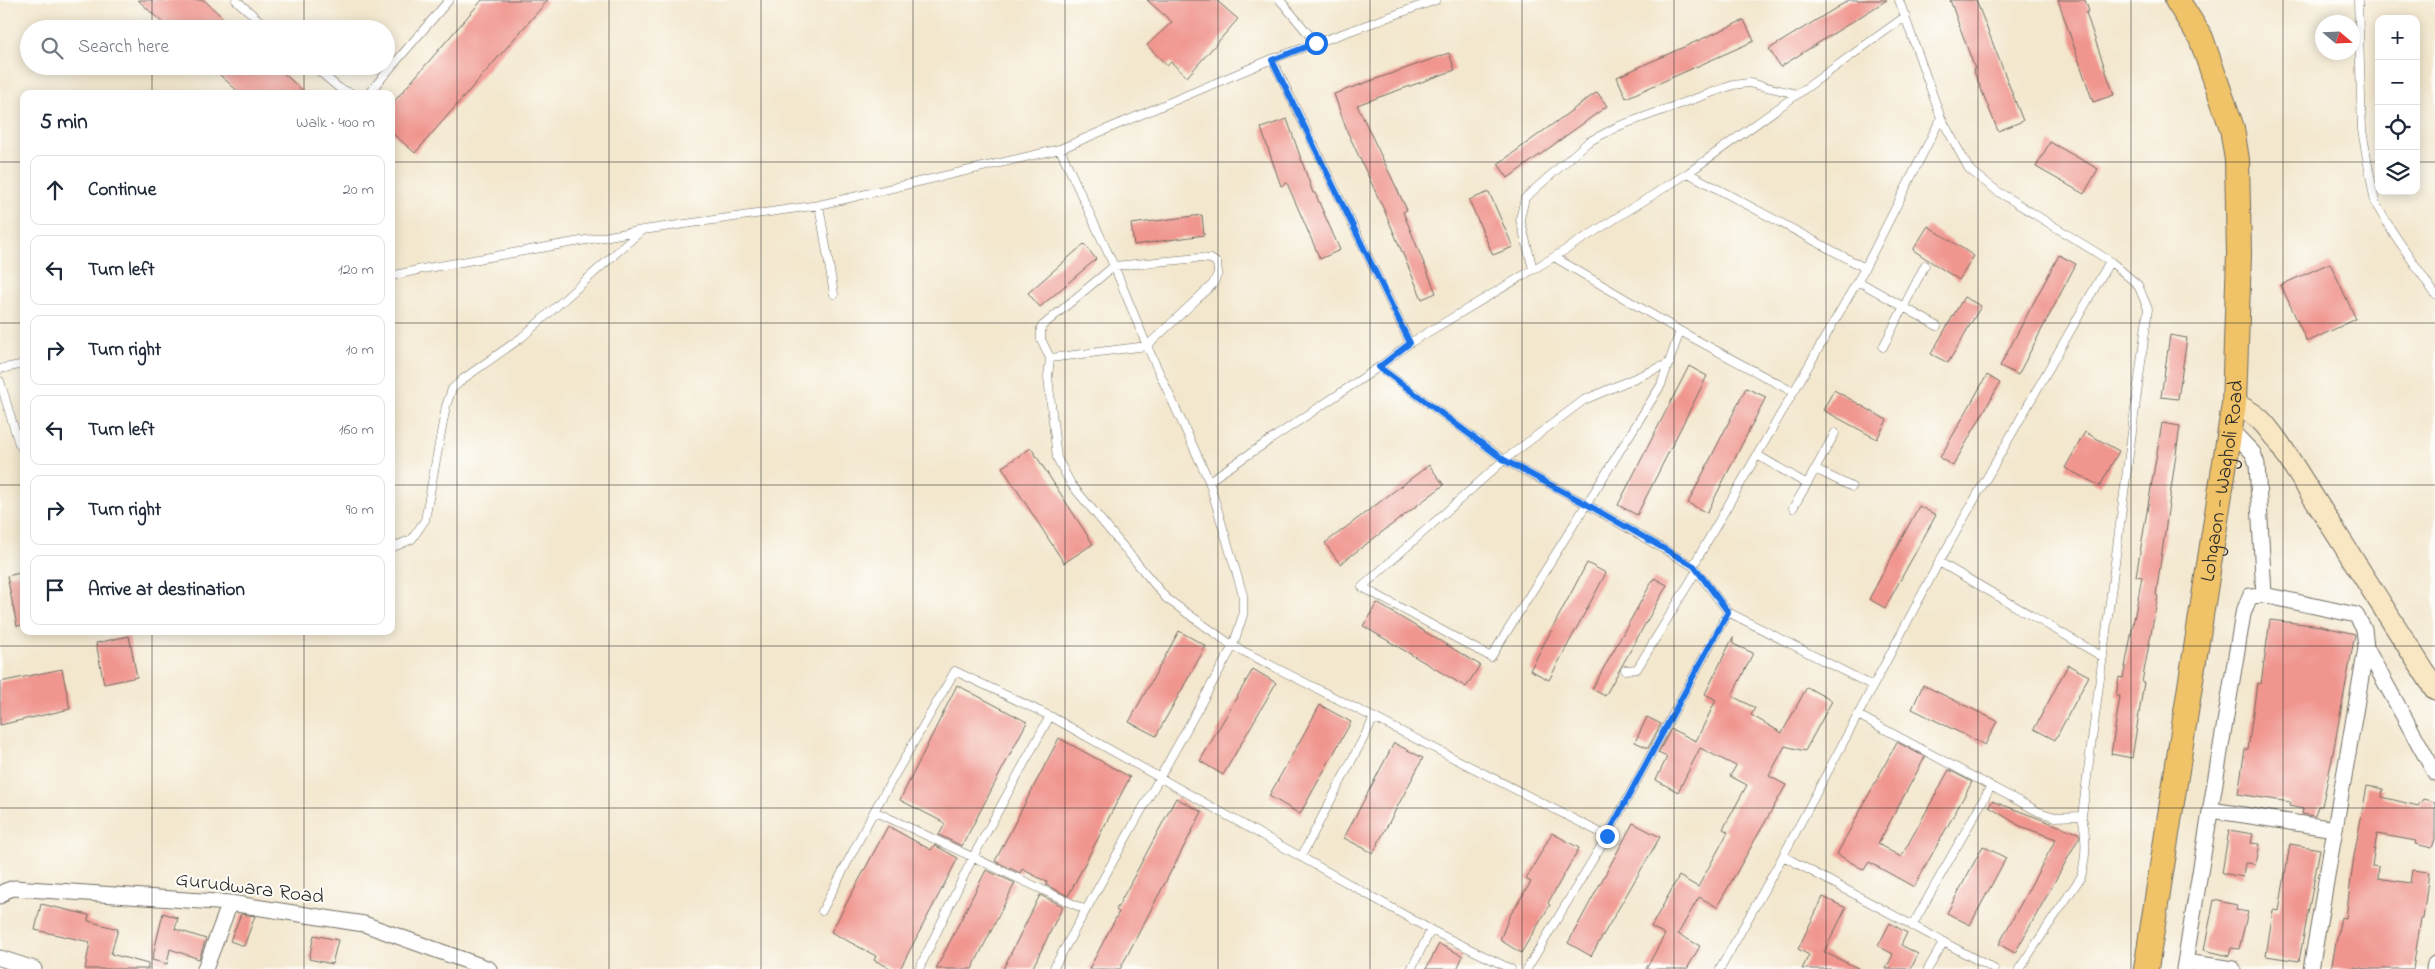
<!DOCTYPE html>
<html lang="en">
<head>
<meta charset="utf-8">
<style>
  :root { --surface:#fff; --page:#f2f2f3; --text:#1f2937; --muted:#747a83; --line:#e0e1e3 }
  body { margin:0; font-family:"Indie Flower",sans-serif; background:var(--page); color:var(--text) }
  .controls { position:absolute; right:15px; top:15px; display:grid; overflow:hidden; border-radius:10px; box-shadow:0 2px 12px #0003 }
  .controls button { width:45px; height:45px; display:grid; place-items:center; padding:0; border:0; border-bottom:1px solid var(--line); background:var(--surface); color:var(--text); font:25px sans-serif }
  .compass { position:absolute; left:2315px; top:15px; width:45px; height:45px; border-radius:50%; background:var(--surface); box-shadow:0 2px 12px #0003; rotate:109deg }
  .stop { position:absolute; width:15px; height:15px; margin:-11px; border:4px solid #1a73e8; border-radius:50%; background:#fff }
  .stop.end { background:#1a73e8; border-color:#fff; box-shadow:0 1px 5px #0008 }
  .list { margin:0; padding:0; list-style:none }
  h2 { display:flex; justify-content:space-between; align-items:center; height:65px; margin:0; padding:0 20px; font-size:21px }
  h2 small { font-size:16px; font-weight:400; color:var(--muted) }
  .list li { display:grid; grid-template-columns:32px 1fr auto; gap:15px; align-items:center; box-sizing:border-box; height:70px; margin:0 10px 10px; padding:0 10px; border:1px solid var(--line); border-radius:10px }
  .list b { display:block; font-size:19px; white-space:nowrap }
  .list em { font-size:16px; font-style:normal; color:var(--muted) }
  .icon { flex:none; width:28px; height:28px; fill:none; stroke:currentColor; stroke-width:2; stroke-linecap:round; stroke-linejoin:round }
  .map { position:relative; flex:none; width:2435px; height:969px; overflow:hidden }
  .search { position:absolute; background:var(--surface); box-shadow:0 2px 12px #0003; left:20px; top:20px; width:375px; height:55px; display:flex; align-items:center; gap:12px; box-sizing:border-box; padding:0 18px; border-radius:28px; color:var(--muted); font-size:19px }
  .panel { position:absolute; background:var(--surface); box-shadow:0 2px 12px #0003; left:20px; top:90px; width:375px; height:545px; border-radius:10px }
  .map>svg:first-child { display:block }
  .building { fill:#f0968f }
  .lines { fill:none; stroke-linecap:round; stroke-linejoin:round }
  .service-casing { stroke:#716d64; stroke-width:9 }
  .minor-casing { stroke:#716d64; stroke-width:17 }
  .secondary-casing { stroke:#716d64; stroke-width:23 }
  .primary-casing { stroke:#716d64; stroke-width:26 }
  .service { stroke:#fff; stroke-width:8 }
  .minor { stroke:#fff; stroke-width:15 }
  .secondary { stroke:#f9e7c3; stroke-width:21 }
  .primary { stroke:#f0c369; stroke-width:24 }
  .route { stroke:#1a73e8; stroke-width:6 }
  .grid { fill:none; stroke:#2b2b2b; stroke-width:1; stroke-opacity:0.55 }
  .labels { text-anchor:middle; stroke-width:4; stroke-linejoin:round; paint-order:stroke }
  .street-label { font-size:21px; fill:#2b2b2b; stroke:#fdfcf7 }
</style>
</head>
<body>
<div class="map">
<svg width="2435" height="969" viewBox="0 0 2435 969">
  <rect width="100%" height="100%" fill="#fdfcf7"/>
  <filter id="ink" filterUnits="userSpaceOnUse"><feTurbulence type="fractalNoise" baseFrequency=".02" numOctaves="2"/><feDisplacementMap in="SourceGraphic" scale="10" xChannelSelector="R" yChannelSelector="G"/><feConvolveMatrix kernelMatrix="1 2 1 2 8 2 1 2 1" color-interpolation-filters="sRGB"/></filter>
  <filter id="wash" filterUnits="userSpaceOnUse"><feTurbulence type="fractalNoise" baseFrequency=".0096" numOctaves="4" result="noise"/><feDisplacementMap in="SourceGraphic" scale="20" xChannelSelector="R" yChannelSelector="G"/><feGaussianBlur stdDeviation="1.12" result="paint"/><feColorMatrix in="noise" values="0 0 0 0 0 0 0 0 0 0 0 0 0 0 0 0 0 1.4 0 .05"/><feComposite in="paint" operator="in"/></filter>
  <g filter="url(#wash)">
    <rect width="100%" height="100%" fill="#f3e7ce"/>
    <g id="blocks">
      <path class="building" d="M138,0H204L235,29H169Z
        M482,0H548L415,153L391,132V105Z
        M1147,0H1216L1238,19L1187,77L1171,62L1167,66L1147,45L1172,22Z
        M1849,0H1887L1780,67L1769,49Z
        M1950,0H1976L2023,121L1998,131L1973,69H1975Z
        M2058,0H2085L2089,11L2086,13L2114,95L2093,102Z
        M1744,20L1754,41L1626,98L1617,77Z
        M1449,53L1455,70L1357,105L1407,210L1403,212L1436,293L1422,299L1385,212L1347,131L1334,94Z
        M210,66H276L306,94H241Z
        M1597,92L1607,106L1508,178L1498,164Z
        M1287,119L1313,193H1315L1340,250L1320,259L1287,183L1281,186L1261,128Z
        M2050,142L2098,169L2084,194L2036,167Z
        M1489,192L1513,247L1493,255L1469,200Z
        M1202,215L1204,235L1134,245L1131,224Z
        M1928,226L1974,256L1959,280L1913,250Z
        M1084,244L1096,259L1040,307L1028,293Z
        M2059,255L2076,264L2018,375L2000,366Z
        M2330,263L2356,319L2307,342L2281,285Z
        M1964,297L1981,306L1948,363L1931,354Z
        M2170,335L2187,338L2178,399L2161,397Z
        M1689,366L1707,376L1637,515L1618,505Z
        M1987,375L2000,383L1953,466L1940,458Z
        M1746,388L1766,397L1707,513L1688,503Z
        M1834,390L1887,420L1877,439L1823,410Z
        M2162,423L2180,426L2156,595L2158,596L2142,682H2144L2132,758L2111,754L2120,696H2116L2119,677L2123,678L2142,577L2136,576Z
        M2085,432L2119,451L2100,486L2065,468Z
        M1031,448L1093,544L1064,563L1002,467Z
        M1429,465L1444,485L1340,564L1325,543Z
        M1919,506L1936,515L1885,608L1869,599Z
        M1587,563L1606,573L1549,680L1530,670Z
        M24,572V625L17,626L7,576Z
        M1654,578L1667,585L1605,696L1592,689Z
        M1377,603L1480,665L1466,687L1363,626Z
        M2270,620L2321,626L2355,634L2331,764L2322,806H2318L2315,816L2302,814L2303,809L2289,806L2290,802L2238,794L2245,749H2248L2257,683L2261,684Z
        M1179,631L1206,646L1156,736L1129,722Z
        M129,636L137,677L104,684L96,643Z
        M1733,637V644L1753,653L1732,696L1755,708L1751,715L1782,733L1807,687L1832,701L1805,751L1785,746L1769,776L1786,785L1717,907L1699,897L1678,934L1700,946L1687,969H1646L1665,934L1651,927L1679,876L1698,887L1728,832L1723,829L1747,785L1730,776L1736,766L1700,748L1678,792L1656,780L1667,757L1658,753L1671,729L1696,741L1716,700L1705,694Z
        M2068,665L2089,676L2055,740L2034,729Z
        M62,669L70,709L0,725V682Z
        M1253,669L1276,683L1223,775L1200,761Z
        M957,685L1027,722L962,846L939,835L945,824L941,821L900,800Z
        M1923,685L1997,721L1985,745L1912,709Z
        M1320,705L1351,722L1300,814L1269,796Z
        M1647,717L1661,724L1648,748L1635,742Z
        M1059,738L1130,777L1068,896L1046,885L1047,882L1022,869L1020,873L995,861Z
        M1897,742L1925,757L1878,844L1901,857L1949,770L1972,782L1914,887L1869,862L1864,870L1837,854Z
        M1394,743L1423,758L1373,853L1344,838Z
        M2367,786L2383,789L2382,797L2418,806L2423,799L2435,802V839L2432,848L2415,844L2416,841L2377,834L2372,866L2379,867L2378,878L2410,883L2412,870L2429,872L2423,919H2421L2413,969H2367L2354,967V969H2331L2341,917L2346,918L2354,856Z
        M1176,798L1202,812L1120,969H1089L1119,912L1116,910Z
        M1992,801L2078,833L2080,836L2015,953L1999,944L2056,839L2020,826L1989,807Z
        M1633,823L1660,837L1591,956L1568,943Z
        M888,826L931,850L934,845L958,858L900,969H892L874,960L876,956L831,932Z
        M2229,830L2253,834L2251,843L2260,844L2256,864L2245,863L2243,877L2222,873Z
        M1552,833L1579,848L1548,903L1550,905L1521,953L1500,940L1509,917L1531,882L1526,879Z
        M2290,844L2320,849L2299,961L2266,956L2273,910L2279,911Z
        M1983,846L2006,858L1970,925L1947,913Z
        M986,870L1015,883L972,969H936Z
        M1040,895L1063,906L1032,969H1003Z
        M1823,897L1846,908L1824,952L1860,969H1802L1809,955L1798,949Z
        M2214,900L2237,905L2236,910L2248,912L2239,949L2231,948L2229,956L2204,950Z
        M41,904L89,915L88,921L118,929L111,954L148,964V969H85L90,942L35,930Z
        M163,913L178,918L175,929L206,939L199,959L170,949L167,964L152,960Z
        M241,914L255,916L244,946L230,941Z
        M1890,923L1907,933L1901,945L1918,954L1911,969H1886L1893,954L1878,946Z
        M314,935L338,940L332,964L309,959Z
        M1439,944L1463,956L1457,969H1426Z"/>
    </g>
  </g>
  <g filter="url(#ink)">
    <use href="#blocks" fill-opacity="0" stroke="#716d64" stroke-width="1"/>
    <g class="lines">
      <g class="service-casing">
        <path id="service" d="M236,0L269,29
          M1280,0L1316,43
          M1899,0L1941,118L1969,169L1997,191L2110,261L2138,285L2148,309L2082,816C2087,837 2087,855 2081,877L2019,969
          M2358,0L2362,130L2375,203L2394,234L2435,294
          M1272,59L1410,343L1554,257L1688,173L1906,16
          M313,66L339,88L353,94
          M368,94L449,0
          M1060,149L1114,266L1041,327V339L1050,358L1048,377L1057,458L1071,484L1166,598L1233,646L1607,836L1527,969
          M1688,173L1865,268
          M819,205L834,294
          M1554,257L1680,331L1661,385L1491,657L1362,587L1504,460L1584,400L1670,363
          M1533,269L1520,219L1525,198L1588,142L1619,126L1733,85L1749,83L1797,94
          M391,276L422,269L643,230L819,205L1060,149L1272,59L1436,0
          M1858,281L1937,326
          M1680,331L1793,392
          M1883,347L1925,265
          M1050,358L1147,346L1114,266L1199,258L1211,259L1217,263L1218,273L1213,284L1147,346L1209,481
          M1379,367L1504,460L1588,505L1693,566
          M0,369L24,364
          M0,381L19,444L24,451
          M1757,455L1807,484L1835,433
          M1815,469L1852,487
          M1793,508L1807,484
          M391,548L412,539L425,520L446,406L452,389L463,379L521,338L642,230
          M1939,562L2103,657
          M1728,612L1693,566L1865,268L1941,118
          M1625,670L1637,669L1697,570
          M1858,715L2039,812L2055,817L2082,816
          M874,811L1086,910
          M1607,836L1728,612L1873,686
          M1783,856L1994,969
          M1301,857L1374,718
          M822,911L874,811L955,671L1050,716L1431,930L1511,969
          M1912,926L1991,786
          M919,969L973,857L1050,716
          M1053,969L1233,646L1243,615V595L1209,481L1379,367L1410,343
          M1411,969L1431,930
          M1720,969L1783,856L1939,562L2110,261
          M1928,969L1943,943"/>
      </g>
      <g class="minor-casing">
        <path id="minor" d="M2230,429L2253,453L2257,464L2264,595
          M2366,648L2435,773
          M2211,810L2335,829
          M0,896L5,891L14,888L230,903L364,924L489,969
          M0,958L34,969
          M2186,962L2233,969
          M205,969L230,903
          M2184,969L2243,614L2250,596L2264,595L2356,615L2364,629L2366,648L2311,969
          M2434,969L2435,964"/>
      </g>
      <g class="secondary-casing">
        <path id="secondary" d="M2234,404C2258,414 2264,422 2279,443L2435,689"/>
      </g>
      <g class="primary-casing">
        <g id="primary">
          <path id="s1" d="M2146,969L2234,404L2239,254L2237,160L2232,128L2201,38L2177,0"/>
        </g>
      </g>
      <use href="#service" class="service"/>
      <use href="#minor" class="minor"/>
      <use href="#secondary" class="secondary"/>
      <use href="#primary" class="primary"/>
    </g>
  </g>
  <g class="lines" filter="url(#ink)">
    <path class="route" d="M1316,43L1272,60L1410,343L1379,367L1504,460L1588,505L1694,566L1728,612L1607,836"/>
  </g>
  <path class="grid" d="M152,0V29M304,0V29M457,0V969M609,0V969M761,0V969M913,0V969M1065,0V969M1218,0V969M1370,0V969M1522,0V969M1674,0V969M1826,0V969M1978,0V969M2131,0V969M2283,0V969M152,66V94M304,66V94M0,162H24M391,162H2379M2416,162H2435M0,323H24M391,323H2435M0,485H24M391,485H2435M152,631V969M304,631V969M0,646H2435M0,808H2435"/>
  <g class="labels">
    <g class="street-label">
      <text dy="7" stroke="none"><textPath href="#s1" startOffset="494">Lohgaon - Wagholi Road</textPath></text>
      <text transform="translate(250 887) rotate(7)" y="7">Gurudwara Road</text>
    </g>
  </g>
</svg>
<div class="controls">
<button>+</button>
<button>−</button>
<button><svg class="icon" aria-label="locate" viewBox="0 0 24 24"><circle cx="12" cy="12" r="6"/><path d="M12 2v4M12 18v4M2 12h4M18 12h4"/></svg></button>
<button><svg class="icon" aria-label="layers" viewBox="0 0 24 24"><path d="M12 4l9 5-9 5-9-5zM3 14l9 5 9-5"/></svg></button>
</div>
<svg class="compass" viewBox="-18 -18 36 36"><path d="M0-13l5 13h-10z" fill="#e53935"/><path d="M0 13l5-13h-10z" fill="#747a83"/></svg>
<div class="stop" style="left:1316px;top:43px"></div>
<div class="stop end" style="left:1607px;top:836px"></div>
<div class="search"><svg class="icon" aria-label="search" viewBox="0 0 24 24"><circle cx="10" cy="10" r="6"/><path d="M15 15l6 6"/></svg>Search here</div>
<section class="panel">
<h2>5 min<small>Walk · 400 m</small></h2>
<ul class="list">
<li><svg class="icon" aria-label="ahead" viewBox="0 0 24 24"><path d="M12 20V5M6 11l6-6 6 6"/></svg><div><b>Continue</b></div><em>20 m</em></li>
<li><svg class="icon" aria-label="left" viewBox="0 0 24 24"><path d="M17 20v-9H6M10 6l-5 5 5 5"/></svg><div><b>Turn left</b></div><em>120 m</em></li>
<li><svg class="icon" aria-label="right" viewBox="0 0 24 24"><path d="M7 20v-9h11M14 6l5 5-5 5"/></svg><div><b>Turn right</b></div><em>10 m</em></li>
<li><svg class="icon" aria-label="left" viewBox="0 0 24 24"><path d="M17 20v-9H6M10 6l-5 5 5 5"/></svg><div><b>Turn left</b></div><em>160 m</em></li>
<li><svg class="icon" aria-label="right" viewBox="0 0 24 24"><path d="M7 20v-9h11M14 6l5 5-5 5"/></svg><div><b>Turn right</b></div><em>90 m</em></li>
<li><svg class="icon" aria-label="arrive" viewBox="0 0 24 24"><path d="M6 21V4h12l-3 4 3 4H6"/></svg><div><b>Arrive at destination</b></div></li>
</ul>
</section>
</div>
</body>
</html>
